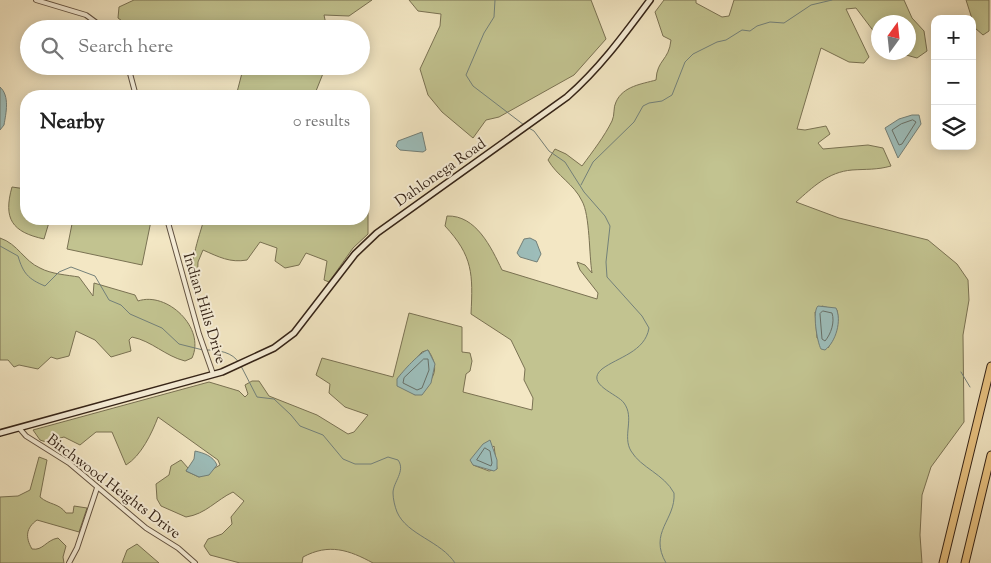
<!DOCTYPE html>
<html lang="en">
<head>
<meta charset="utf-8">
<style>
  :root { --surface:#fff; --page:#f2f2f2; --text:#222; --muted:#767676; --line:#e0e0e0 }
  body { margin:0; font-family:"Sorts Mill Goudy",serif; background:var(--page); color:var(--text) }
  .controls { position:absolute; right:15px; top:15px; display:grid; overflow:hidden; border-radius:10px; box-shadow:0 2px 12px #0003 }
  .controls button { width:45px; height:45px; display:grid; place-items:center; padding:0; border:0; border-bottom:1px solid var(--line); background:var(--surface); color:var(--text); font:25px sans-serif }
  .compass { position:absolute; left:871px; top:15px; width:45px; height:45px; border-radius:50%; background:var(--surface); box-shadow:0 2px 12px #0003; rotate:15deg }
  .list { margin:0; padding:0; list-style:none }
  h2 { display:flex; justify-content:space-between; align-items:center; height:65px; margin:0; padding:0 20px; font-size:21px }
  h2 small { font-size:16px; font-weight:400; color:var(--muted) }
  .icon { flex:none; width:28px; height:28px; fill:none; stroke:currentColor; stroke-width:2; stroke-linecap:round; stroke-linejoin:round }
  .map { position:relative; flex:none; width:991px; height:563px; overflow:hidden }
  .search { position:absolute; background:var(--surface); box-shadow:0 2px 12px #0003; left:20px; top:20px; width:350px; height:55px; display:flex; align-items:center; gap:12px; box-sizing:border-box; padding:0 18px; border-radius:28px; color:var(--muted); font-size:19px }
  .panel { position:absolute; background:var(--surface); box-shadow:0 2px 12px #0003; left:20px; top:90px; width:350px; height:135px; border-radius:20px }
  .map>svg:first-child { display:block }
  .green { fill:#c2c390; stroke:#7a7253; fill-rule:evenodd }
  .water { fill:#9dbebb; stroke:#738079 }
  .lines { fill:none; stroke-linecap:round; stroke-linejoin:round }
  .shore { stroke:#687068; stroke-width:1 }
  .stream { stroke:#738079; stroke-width:1 }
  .minor-casing { stroke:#635342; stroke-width:6 }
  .secondary-casing { stroke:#332216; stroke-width:8 }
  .motorway-casing { stroke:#332216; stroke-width:9 }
  .minor { stroke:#f7efd9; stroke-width:4 }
  .secondary { stroke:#f7efd9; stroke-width:5 }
  .motorway { stroke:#eac482; stroke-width:7 }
  .labels { text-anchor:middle; stroke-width:4; stroke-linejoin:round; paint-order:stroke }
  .street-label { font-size:15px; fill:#332216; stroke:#f7efd9 }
</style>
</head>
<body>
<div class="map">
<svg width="991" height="563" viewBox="0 0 991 563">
  <rect width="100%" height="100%" fill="#f3e7c4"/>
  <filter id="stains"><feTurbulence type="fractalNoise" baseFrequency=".004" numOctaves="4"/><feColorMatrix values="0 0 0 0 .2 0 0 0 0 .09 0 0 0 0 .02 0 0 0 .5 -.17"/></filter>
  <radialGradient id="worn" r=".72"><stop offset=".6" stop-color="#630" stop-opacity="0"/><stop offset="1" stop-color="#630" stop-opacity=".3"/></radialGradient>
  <path class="green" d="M134,0H372L349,16L324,15L327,29H133L118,18L119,7Z
    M409,0H591L606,39L574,75L499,117L486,120L473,138L442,112L428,95L420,69L440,26L441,14L418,11Z
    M664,0H696V3L722,17L729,16L734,0H904L912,18L924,31L927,51L917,58L899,53L908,52V22H878V37L856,8L846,9L869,57L864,63L849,62L821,48L797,129L805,130L826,126L830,134L818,143L823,149L868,145L883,148L891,166C877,170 866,169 852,170C828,172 813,187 796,202L839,218L928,240L957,264L968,280L969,300L963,335L964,422L931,467L922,495L920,535L922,563H373C349,550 329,543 303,557L302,563H240L210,555L204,546L208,539L222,534L232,524L231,517L244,501L233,492C216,500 206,514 186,517L161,506L157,499L156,484L169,475L171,466L181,460L188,468L186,471L199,477L220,465L218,460L158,417C152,433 141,456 126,465L112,432H96L80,445L64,437L46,442L40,440L33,430L209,382L239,391L245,397L248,394L245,385L252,381H259L269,396L317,415L348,434L354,432L368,415L345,407L329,393L330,384L316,375L322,358L393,377L409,313L462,327V352L470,353L472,361L470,371L466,374L463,392L532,410L533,398L524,380L525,369L511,340L471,314C473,274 473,256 445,226L447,216C476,215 491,247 502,270L597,299L598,293L580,270L577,262L585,265L592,273C589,255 590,215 582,201C574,184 557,176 548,160L555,149L566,154L582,166C593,151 604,137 612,121C615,115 613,107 616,102C623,86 642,84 656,80C657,59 669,61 671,40L663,36L655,12ZM822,306L837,310C840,324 835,336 828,348L817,338L815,312ZM428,350C442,371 432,382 415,395L397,379L422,352ZM494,446L497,469L489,471L473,465Z
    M966,0H989V31L983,35L975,28Z
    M239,66H326L314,96H236L242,73Z
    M12,187L26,189V219H50L44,239C12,232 3,219 12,187Z
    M364,206L368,209V234L353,248L329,282L324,280L327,261L306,253L299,265L285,268L275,261L277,248L260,242L247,260C230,263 219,257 203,250L198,262L197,286C185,272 200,235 204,219H364Z
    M73,219H140L151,221L142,265L67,249Z
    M0,238C18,244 24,261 40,268C51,274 67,275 79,277L93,296L94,283L135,295L138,301C167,291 206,328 192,358L185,361C165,356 152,341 132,337L129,340L131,351L111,357L95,340L76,331L69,356L57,359L51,357L38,369L19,365L14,367L8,360H0Z
    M39,457L47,460L40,497C49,505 59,503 66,513H73L74,506L87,508L79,532L37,520C26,528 25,537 32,549C43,551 46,540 58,538L66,546L63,557L64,563H0V497L18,496L30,490Z
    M137,544L159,563H122L127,550Z"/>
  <path class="water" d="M0,87C10,96 6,113 4,125L0,130Z
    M912,115H919L921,124L898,158L885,128L899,119Z
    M422,132L426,150L423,152L400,150L396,146L398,141Z
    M530,238L536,241L541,254L537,262L520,257L517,253L524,239Z
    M818,306L836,308C842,320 836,342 825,350L821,349C817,342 812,311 818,306Z
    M428,350L435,364L431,383L422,395H415L397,386V379C402,372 421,351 428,350Z
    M490,440L497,460V469L494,471L473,465L470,460L483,444Z
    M195,451C204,453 213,456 217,465L209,475L199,477L186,471L194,459Z"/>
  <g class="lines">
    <path class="shore" d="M913,120L916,122L902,144L899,145L892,130L901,124Z
      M823,311L832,313C835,322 831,334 825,341L822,339L820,314Z
      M424,359H428L429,370L422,388L417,390L403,383L404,378Z
      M485,448L490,451L492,463L491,466L477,460Z"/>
    <path class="stream" d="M495,0L494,17L484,33L466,75L473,86L524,125
      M527,127L534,131L549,151L565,162L584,192L605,216L610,226L606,262L607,277L642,316L649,328C645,352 618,357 602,369C584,384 618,394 624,403C635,418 622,436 631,451C641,468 664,474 674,493C676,520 648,532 666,563
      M581,185L593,162L634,122L643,106L649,103L662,101L672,95L685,62L693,54L717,42L726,40L742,30L750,31L757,26L770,22L784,23L811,5L832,0
      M0,246L18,256C23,273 28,279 45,286L59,272L71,267L95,276L109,300L121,305L130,314L162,328L179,344L203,350
      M207,350C218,350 233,352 239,363
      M241,366L257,397L274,399L291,415L300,426L323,435L343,459L355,464H371L388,457L398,460C406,471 393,482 393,493C393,499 395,507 397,512C407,535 441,541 455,563
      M961,372L970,387"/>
    <g class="minor-casing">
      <path id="minor" d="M36,0L86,15L105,29
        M128,66L136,96
        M167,219L199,334L213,374
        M20,429L26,436L69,463L146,528L178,548L195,563
        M69,563L77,548L97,488"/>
    </g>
    <g class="secondary-casing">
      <path id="secondary" d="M0,433L222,372L274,348L294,333L355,254L377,233L567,97C600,68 624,35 650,0"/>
    </g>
    <g class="motorway-casing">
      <path id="motorway" d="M943,563L991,366
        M965,563L991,455"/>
    </g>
    <use href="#minor" class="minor"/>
    <use href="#secondary" class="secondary"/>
    <use href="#motorway" class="motorway"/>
  </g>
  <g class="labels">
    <g class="street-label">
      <text transform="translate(440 172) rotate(-35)" y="5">Dahlonega Road</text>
      <text transform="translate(205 308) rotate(73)" y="5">Indian Hills Drive</text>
      <text transform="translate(114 486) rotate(37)" y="5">Birchwood Heights Drive</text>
    </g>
  </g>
  <rect width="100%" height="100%" filter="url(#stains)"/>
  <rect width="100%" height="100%" fill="url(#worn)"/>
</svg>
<div class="controls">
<button>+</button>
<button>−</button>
<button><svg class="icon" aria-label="layers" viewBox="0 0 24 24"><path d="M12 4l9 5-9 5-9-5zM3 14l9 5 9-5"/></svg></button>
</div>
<svg class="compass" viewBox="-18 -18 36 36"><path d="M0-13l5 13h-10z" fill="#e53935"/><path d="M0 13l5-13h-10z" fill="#767676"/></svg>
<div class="search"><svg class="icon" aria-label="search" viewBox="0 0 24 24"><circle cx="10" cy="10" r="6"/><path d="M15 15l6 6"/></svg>Search here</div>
<section class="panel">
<h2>Nearby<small>0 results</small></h2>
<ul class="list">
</ul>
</section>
</div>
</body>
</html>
